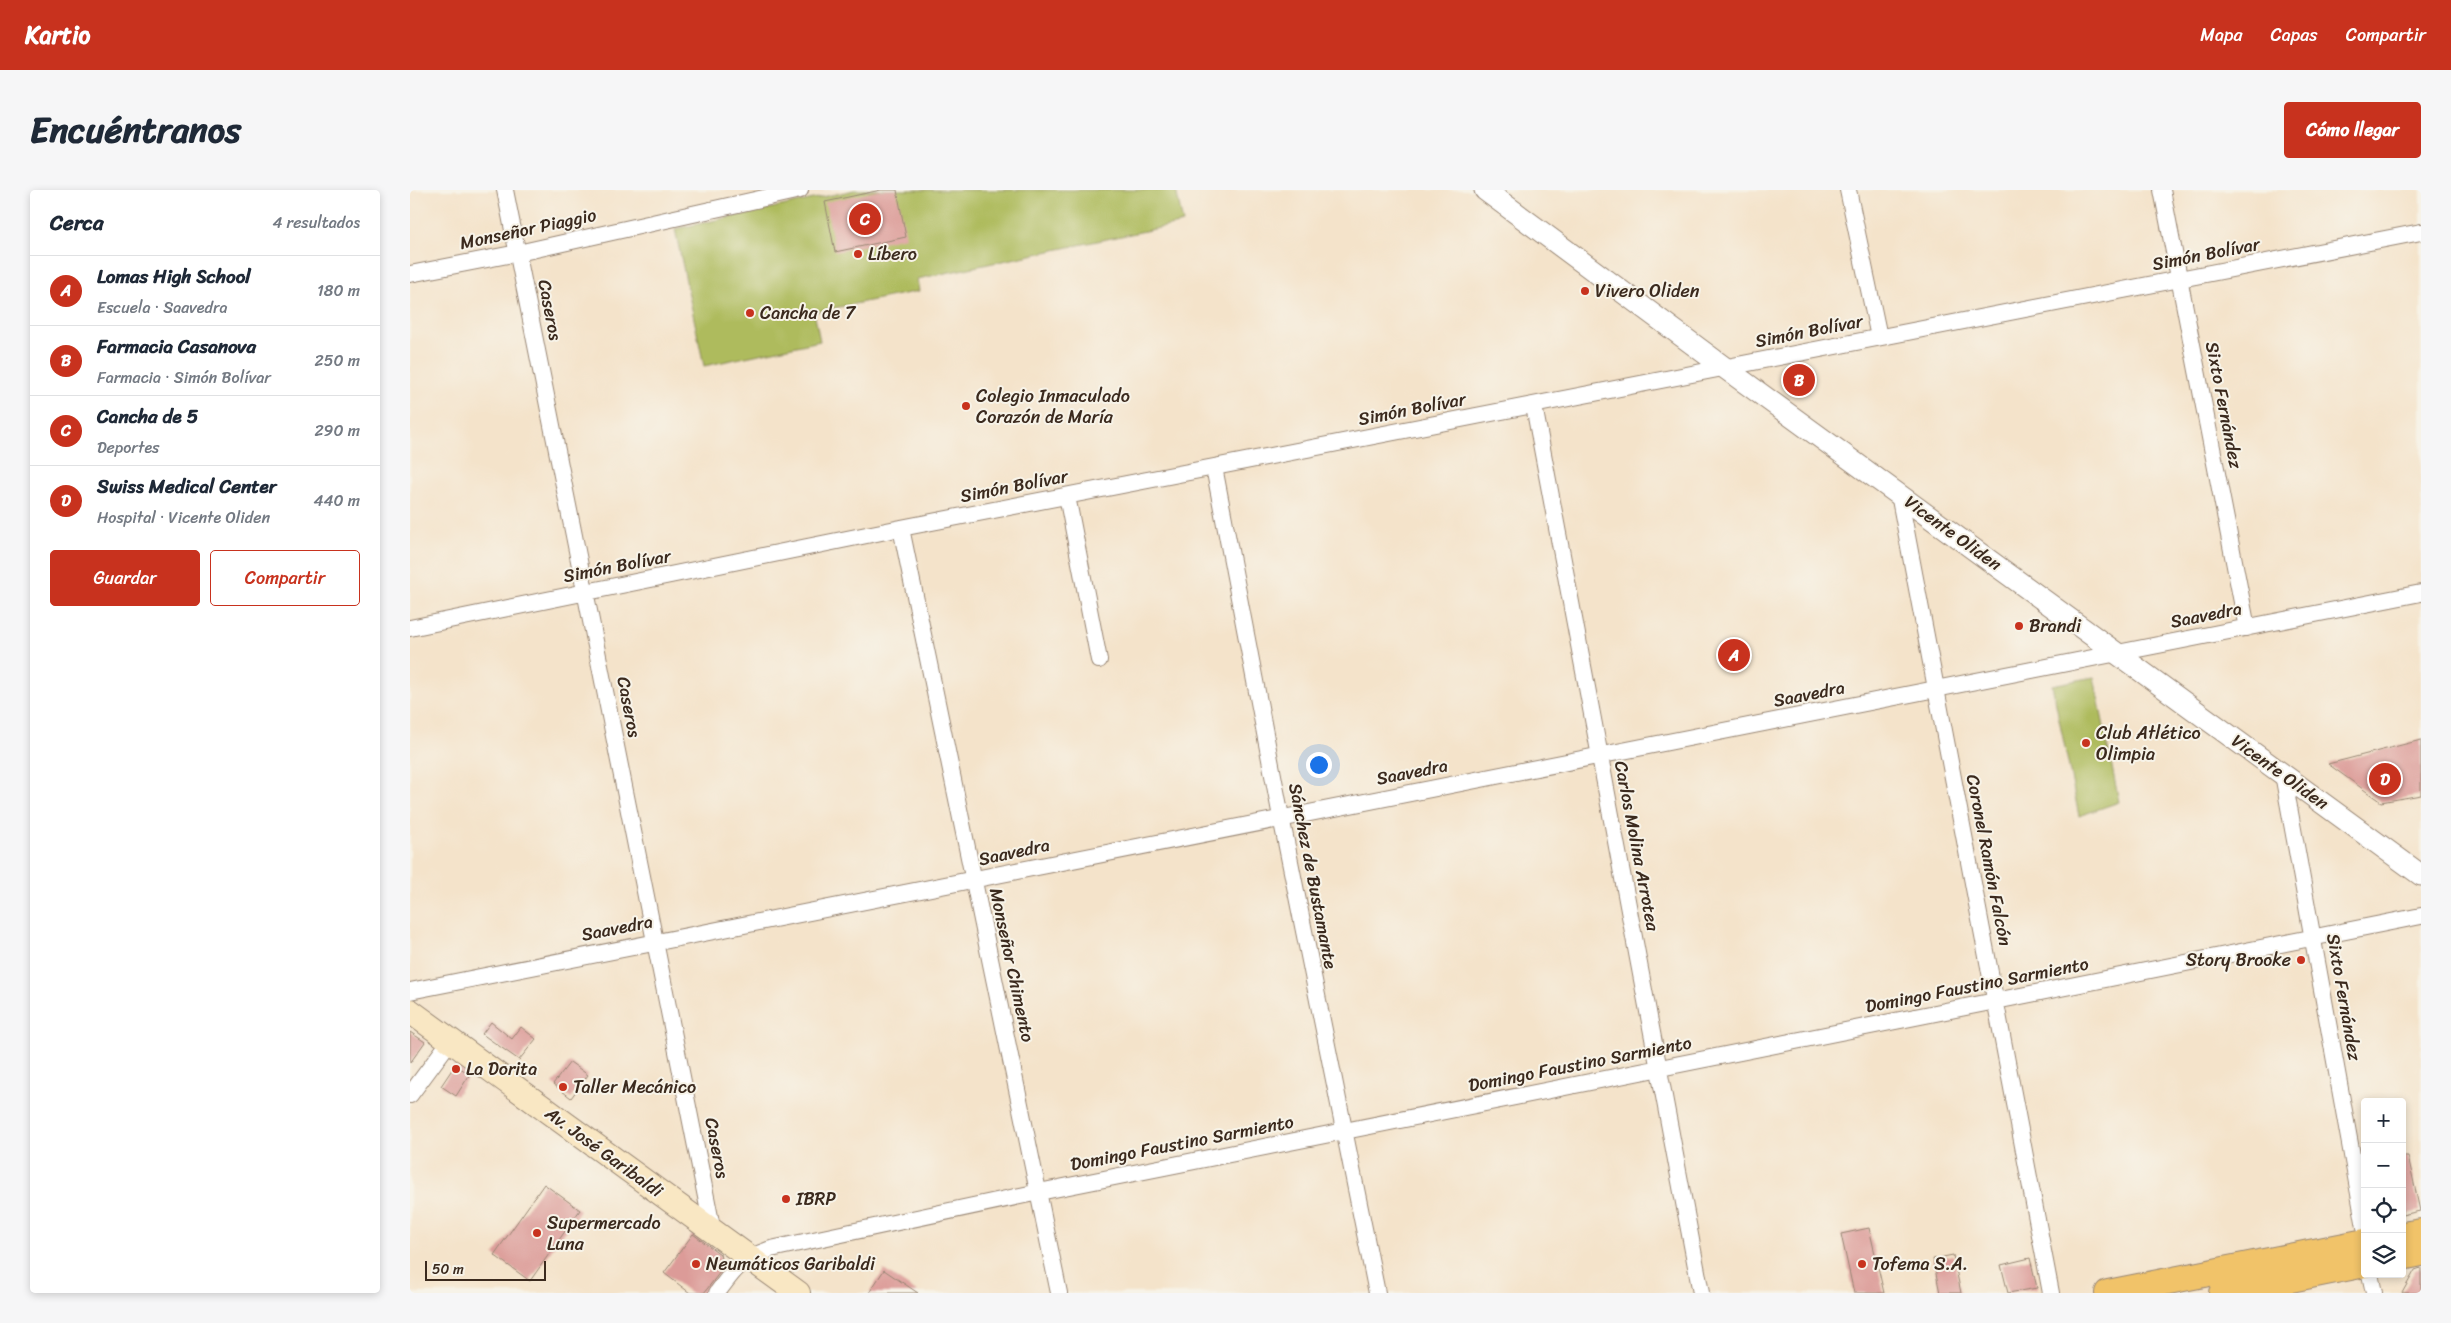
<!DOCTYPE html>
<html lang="es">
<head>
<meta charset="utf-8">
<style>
  :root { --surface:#fff; --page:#f6f6f7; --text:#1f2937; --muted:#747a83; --line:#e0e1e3; --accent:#c8321e }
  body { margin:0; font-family:Sriracha,sans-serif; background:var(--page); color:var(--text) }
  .controls { position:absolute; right:15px; bottom:15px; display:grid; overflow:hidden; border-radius:5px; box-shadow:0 2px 8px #0003 }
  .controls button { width:45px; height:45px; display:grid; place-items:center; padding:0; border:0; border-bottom:1px solid var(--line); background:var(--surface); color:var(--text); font:25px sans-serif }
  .scale { position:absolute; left:15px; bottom:12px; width:121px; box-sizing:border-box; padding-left:5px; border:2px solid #3b2a1e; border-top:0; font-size:14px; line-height:18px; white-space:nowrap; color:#3b2a1e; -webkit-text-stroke:4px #f7f3e8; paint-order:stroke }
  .you { position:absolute; left:908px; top:574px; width:18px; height:18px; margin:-12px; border:4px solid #fff; border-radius:50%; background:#1a73e8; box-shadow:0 0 0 8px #1a73e833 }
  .badge { display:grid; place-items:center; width:32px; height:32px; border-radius:50%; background:var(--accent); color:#fff; font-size:16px; font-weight:700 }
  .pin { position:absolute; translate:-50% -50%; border:2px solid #fff; box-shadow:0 1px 5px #0006 }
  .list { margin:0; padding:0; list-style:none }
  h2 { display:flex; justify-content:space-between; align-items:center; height:65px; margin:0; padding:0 20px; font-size:21px }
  h2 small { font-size:16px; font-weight:400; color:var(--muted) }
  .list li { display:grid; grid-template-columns:32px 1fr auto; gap:15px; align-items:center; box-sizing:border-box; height:70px; padding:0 20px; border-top:1px solid var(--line) }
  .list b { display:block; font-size:19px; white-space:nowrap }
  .list p { margin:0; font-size:16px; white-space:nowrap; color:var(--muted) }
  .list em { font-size:16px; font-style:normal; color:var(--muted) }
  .actions { display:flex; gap:10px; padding:15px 20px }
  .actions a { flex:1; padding:11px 0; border:1px solid var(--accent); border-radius:5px; text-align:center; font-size:18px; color:var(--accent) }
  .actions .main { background:var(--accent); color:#fff }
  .icon { flex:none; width:28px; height:28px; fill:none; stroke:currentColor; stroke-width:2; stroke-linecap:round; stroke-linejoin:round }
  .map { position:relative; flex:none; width:2011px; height:1103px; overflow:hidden; border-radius:5px }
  header { display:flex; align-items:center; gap:30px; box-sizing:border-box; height:70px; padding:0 25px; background:var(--accent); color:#fff }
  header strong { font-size:24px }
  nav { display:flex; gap:28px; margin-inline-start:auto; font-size:18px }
  .intro { display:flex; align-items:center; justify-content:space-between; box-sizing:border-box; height:120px; padding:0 30px }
  h1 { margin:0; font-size:35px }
  .button { padding:12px 22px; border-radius:5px; background:var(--accent); color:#fff; font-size:18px; font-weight:700 }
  main { display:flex; gap:30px; padding:0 30px }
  aside { flex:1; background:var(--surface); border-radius:5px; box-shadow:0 2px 8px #0003 }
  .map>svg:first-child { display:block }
  .green { fill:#aebb5d; stroke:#74723e }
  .building { fill:#dc9b98 }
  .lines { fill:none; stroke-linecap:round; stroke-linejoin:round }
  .minor-casing { stroke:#988674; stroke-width:18 }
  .tertiary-casing { stroke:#988674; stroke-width:23 }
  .secondary-casing { stroke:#988674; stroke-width:26 }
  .primary-casing { stroke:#988674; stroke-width:28 }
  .minor { stroke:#fff; stroke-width:16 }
  .tertiary { stroke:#fff; stroke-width:21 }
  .secondary { stroke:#f9e7c3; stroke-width:24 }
  .primary { stroke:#f1c369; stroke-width:26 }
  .poi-dot { fill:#c8321e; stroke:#f7f3e8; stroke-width:2 }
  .labels { text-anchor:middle; stroke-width:4; stroke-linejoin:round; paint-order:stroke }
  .street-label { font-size:18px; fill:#3b2a1e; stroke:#f7f3e8 }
  .poi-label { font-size:18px; fill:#3b2a1e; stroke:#f7f3e8; text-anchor:start }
</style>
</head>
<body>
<header>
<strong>Kartio</strong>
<nav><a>Mapa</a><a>Capas</a><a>Compartir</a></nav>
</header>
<div class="intro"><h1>Encuéntranos</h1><a class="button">Cómo llegar</a></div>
<main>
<aside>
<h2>Cerca<small>4 resultados</small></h2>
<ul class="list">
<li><span class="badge">A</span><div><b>Lomas High School</b><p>Escuela · Saavedra</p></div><em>180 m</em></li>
<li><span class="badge">B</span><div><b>Farmacia Casanova</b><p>Farmacia · Simón Bolívar</p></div><em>250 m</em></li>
<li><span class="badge">C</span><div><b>Cancha de 5</b><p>Deportes</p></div><em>290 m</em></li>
<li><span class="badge">D</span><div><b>Swiss Medical Center</b><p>Hospital · Vicente Oliden</p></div><em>440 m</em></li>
</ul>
<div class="actions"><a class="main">Guardar</a><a>Compartir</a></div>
</aside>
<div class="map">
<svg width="2011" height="1103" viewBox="0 0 2011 1103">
  <rect width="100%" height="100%" fill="#f7f3e8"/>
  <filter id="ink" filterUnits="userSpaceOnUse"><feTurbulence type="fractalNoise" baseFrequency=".02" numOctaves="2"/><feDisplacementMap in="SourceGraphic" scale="10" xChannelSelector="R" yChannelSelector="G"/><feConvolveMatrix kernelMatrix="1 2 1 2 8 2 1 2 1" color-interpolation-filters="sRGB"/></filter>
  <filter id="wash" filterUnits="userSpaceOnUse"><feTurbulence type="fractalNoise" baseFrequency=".0096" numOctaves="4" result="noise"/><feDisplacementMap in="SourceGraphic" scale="20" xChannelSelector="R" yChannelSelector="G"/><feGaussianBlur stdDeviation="1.12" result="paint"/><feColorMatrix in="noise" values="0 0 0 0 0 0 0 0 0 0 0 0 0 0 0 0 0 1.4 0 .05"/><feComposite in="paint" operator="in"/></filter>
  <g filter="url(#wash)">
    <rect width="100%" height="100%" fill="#f4e3ca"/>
    <path class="green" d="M445,0H766L773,33L507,89L509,101L404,122L410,151L294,176L265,39Z
      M1684,487L1709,612L1669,626L1642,495Z"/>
    <g id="blocks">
      <path class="building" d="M471,0H487L496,47L425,62L415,12Z
        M2011,550V605L1971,612L1918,574Z
        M81,832L102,849L111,837L126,849L109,870L72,844Z
        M0,842L15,852L0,873Z
        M160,872L178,885L161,908L143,894Z
        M45,875L60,884L46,906L31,896Z
        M1992,966H1998L2010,1021L1992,1025Z
        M134,994L170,1020L120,1091L84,1065Z
        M1459,1038L1474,1103H1444L1431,1044Z
        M283,1044L310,1064L311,1069L310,1082L294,1103H280L254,1083Z
        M1543,1065L1551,1103H1530L1523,1069Z
        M1620,1068L1627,1098L1598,1103L1591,1075Z
        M2011,1078V1103H1992L2005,1080Z
        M474,1080L508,1103H459Z"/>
    </g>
  </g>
  <g filter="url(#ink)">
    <use href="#blocks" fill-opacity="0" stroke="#988674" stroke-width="1"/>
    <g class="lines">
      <g class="minor-casing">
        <path id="minor" d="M95,0L303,1042
          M1438,0L1469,147
          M1752,0L1837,438
          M0,84L108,63L390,0
          M1124,216L1291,1103
          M804,277L871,627L967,1103
          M1489,304L1641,1103
          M657,306L689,470
          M491,338L649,1103
          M0,438L491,338L2011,42
          M1873,584L1955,1037
          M0,801L2011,403
          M0,905L40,851
          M1960,1084L1964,1103
          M307,1103C326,1077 330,1070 361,1059L629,1002L2011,726"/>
      </g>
      <g class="tertiary-casing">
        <path id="tertiary" d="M1075,0L1315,178L2011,685"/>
      </g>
      <g class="secondary-casing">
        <path id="secondary" d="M0,821L388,1103"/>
      </g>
      <g class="primary-casing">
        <path id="primary" d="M1992,1045L2011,1042
          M1992,1067L2011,1063
          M1698,1103L1955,1052
          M1812,1103L1955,1074"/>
      </g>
      <use href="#minor" class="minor"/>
      <use href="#tertiary" class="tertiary"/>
      <use href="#secondary" class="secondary"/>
      <use href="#primary" class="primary"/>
    </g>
  </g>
  <g class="poi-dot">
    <circle cx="448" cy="64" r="5"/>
    <circle cx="1175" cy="101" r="5"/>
    <circle cx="340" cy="123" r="5"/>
    <circle cx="556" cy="216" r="5"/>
    <circle cx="1609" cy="436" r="5"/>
    <circle cx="1676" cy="553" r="5"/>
    <circle cx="1891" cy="770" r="5"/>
    <circle cx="46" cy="879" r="5"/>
    <circle cx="153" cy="897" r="5"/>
    <circle cx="376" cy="1009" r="5"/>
    <circle cx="127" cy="1043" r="5"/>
    <circle cx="286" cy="1074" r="5"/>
    <circle cx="1452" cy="1074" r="5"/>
  </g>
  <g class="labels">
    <g class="street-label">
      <text transform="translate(118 39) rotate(-12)" y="6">Monseñor Piaggio</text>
      <text transform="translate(1796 64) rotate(-11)" y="6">Simón Bolívar</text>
      <text transform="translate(140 120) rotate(79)" y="6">Caseros</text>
      <text transform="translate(1399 141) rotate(-11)" y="6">Simón Bolívar</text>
      <text transform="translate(1814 215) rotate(79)" y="6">Sixto Fernández</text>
      <text transform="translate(1002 219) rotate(-11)" y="6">Simón Bolívar</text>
      <text transform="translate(604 296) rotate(-11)" y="6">Simón Bolívar</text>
      <text transform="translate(1543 343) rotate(36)" y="6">Vicente Oliden</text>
      <text transform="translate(207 376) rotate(-11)" y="6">Simón Bolívar</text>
      <text transform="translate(1796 425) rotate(-11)" y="6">Saavedra</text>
      <text transform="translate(1399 504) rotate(-11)" y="6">Saavedra</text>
      <text transform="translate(219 517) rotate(79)" y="6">Caseros</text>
      <text transform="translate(1002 582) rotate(-11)" y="6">Saavedra</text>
      <text transform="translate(1870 582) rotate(36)" y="6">Vicente Oliden</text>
      <text transform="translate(1227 656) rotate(79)" y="6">Carlos Molina Arrotea</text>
      <text transform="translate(604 662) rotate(-12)" y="6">Saavedra</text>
      <text transform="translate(1579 670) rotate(79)" y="6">Coronel Ramón Falcón</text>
      <text transform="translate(903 686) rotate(79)" y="6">Sánchez de Bustamante</text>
      <text transform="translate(207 738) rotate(-11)" y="6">Saavedra</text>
      <text transform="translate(602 775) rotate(78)" y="6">Monseñor Chimento</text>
      <text transform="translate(1567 795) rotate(-11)" y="6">Domingo Faustino Sarmiento</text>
      <text transform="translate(1934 807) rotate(80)" y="6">Sixto Fernández</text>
      <text transform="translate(1170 874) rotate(-11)" y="6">Domingo Faustino Sarmiento</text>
      <text transform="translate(772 953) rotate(-11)" y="6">Domingo Faustino Sarmiento</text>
      <text transform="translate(307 958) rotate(79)" y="6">Caseros</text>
      <text transform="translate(194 962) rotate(36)" y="6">Av. José Garibaldi</text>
    </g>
    <g class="poi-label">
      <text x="458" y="70">Líbero</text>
      <text x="1185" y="107">Vivero Oliden</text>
      <text x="350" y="129">Cancha de 7</text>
      <text x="566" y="212">Colegio Inmaculado<tspan x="566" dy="21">Corazón de María</tspan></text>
      <text x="1619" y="442">Brandi</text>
      <text x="1686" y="549">Club Atlético<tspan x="1686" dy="21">Olimpia</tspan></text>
      <text x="1881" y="776" text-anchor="end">Story Brooke</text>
      <text x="56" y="885">La Dorita</text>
      <text x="163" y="903">Taller Mecánico</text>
      <text x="386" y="1015">IBRP</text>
      <text x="137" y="1039">Supermercado<tspan x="137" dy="21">Luna</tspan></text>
      <text x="296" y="1080">Neumáticos Garibaldi</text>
      <text x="1462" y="1080">Tofema S.A.</text>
    </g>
  </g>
</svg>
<div class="controls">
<button>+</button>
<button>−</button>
<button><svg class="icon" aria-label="locate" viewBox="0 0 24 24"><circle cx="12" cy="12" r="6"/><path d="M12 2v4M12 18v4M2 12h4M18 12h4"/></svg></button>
<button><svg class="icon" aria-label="layers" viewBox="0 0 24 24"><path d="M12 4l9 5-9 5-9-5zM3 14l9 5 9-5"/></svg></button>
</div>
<div class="scale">50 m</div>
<div class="you"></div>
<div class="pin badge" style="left:1324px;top:465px">A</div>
<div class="pin badge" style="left:1389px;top:190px">B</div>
<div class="pin badge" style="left:455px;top:29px">C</div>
<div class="pin badge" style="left:1975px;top:589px">D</div>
</div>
</main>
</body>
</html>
